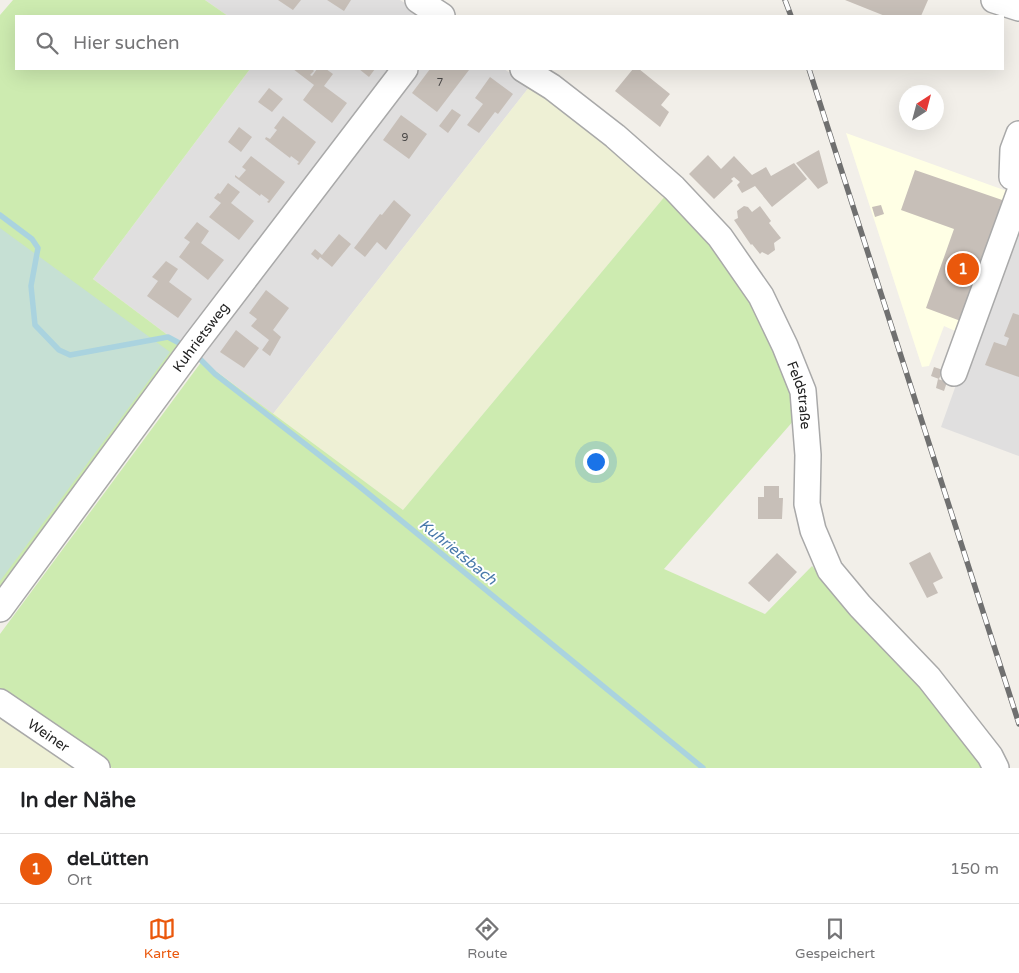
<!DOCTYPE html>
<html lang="de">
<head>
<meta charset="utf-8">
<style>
  :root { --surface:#fff; --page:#f2f2f2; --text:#202124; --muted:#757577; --line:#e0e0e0; --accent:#ea580c }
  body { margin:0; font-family:"Varela Round",sans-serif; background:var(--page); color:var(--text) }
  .compass { position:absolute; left:899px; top:85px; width:45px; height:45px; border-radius:50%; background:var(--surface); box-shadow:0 5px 20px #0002; rotate:36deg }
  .you { position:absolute; left:595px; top:461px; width:18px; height:18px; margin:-12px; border:4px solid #fff; border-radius:50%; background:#1a73e8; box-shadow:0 0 0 8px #1a73e833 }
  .badge { display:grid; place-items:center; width:32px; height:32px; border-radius:50%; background:var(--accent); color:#fff; font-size:16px; font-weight:700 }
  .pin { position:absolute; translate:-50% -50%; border:2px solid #fff; box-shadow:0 1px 5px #0006 }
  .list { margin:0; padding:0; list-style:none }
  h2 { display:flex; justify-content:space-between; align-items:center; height:65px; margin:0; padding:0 20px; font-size:21px }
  h2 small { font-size:16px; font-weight:400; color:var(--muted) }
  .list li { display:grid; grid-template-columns:32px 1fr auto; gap:15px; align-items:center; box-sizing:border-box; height:70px; padding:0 20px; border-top:1px solid var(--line) }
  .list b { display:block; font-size:19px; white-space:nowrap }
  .list p { margin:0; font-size:16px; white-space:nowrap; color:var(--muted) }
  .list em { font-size:16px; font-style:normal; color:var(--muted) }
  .icon { flex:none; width:28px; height:28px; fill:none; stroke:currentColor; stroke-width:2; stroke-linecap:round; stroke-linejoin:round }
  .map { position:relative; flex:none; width:1019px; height:768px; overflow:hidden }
  .search { position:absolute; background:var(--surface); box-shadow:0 5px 20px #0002; left:15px; right:15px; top:15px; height:55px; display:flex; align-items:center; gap:12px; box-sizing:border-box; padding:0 18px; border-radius:0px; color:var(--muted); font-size:19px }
  .sheet { height:135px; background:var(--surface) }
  nav { display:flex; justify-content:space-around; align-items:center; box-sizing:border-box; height:70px; border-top:1px solid var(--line); background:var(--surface); font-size:14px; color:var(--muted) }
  nav a { display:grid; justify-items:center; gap:2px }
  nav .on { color:var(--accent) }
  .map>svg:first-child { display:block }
  .residential { fill:#e0dfdf }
  .education { fill:#ffffe5 }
  .farmland { fill:#eef0d5 }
  .grass { fill:#cdebb0 }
  .wetland { fill:#c6e0d4 }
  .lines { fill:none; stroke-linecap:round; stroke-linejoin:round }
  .stream { stroke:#aad3df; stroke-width:5.5 }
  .building { fill:#c7bfb8 }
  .minor-casing { stroke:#a9a9a9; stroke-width:28 }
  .minor { stroke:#fff; stroke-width:25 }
  .rail-casing { stroke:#707070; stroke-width:5.5 }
  .rail { stroke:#fff; stroke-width:4; stroke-dasharray:11; stroke-linecap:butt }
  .labels { text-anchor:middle; stroke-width:4; stroke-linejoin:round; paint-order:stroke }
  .number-label { font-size:11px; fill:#4b4948 }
  .street-label { font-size:14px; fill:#222; stroke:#fff }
  .water-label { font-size:15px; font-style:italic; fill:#4a7aab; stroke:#fff }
</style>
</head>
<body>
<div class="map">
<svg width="1019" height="768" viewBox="0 0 1019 768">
  <rect width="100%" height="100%" fill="#f2efe9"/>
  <path class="residential" d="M205,0H400L425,16H228Z
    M250,69H504L530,86L273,414L93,279Z
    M1019,208V456L941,427Z"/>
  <path class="education" d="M846,133L1015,194L964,335L944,326L929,366L922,367Z"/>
  <path class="farmland" d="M530,86L612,145L666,195L403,510L273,414Z
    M0,712L78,768H0Z"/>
  <path class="grass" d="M13,0H205L228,16H16V69H250L93,279L185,348L0,601V15Z
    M666,195L714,245L753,300L792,393L795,419L664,569L765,614L812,566L922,683L987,768H112L0,690V634L202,361L403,510Z"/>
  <path class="wetland" d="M0,228L170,352L0,581Z"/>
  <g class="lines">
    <path class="stream" d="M0,215L32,239L38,248L31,286L35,325L59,350L70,355L168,337L181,344
      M197,356L215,374L359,486L703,768"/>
  </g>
  <path class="building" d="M278,0H301L293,10Z
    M327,0H351L344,11Z
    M845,0H928L921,16H885Z
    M293,69H312L314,71L310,75L312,76L317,69H326L333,74L324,86L347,103L332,123L303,100L314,85Z
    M359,69H375L369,77Z
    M430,69L469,70L437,112L412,93Z
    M633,69H639L670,94L661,105L669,112L660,127L615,91Z
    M490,77L513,94L498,114L495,112L479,133L467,125L483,104L475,98Z
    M269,88L283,99L272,112L258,102Z
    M452,109L461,115L448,133L439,126Z
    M401,115L427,134L409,159L383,140Z
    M283,116L316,142L299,165L297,164L299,162L291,156L290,158L265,139L266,137L270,139L277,130L274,128Z
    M239,127L252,137L241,152L228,142Z
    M819,150L828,183L818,189L796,163Z
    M708,155L721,169L734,156L752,175L766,167L771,176L794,163L807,179L772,207L755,186L742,193L737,185L740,182L734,177L731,179L733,181L714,199L689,174Z
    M251,156L285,182L269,203L267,202L269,200L261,194L260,196L235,177V175L239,178L246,170L242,167Z
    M915,170L1008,202L966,323L926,308L954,229L901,210Z
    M228,183L240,192L231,203L254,221L239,240L209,217L221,203L214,198L218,193L220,194Z
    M394,200L411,215L386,250L377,242L365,257L354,248L380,214L382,215Z
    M881,205L884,214L875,217L872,207Z
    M744,206L748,207L752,212L760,206L771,221L769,223L781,238L774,243L775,250L768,255L762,252L760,254L752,244L751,245L734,220L738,218L737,211Z
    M197,222L209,231L201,243L224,260L208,280L179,257L190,242L184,238Z
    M339,234L351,244L332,267L320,257L318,260L311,254L315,249L322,255Z
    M166,261L178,269L169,282L192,299L178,318L147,296L158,281L152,277Z
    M266,290L289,308L273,330L281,337L270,356L262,350L269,340L251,326L257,319L249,313Z
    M1013,313L1019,315V377L985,365L994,342L1006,346L1009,338L1004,336Z
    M236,330L259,348L244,368L220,352Z
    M934,367L943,370L939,379L931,376Z
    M938,379L947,382L944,391L936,388Z
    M764,486H779V498H783L782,519H758V497H764Z
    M930,552L943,578L933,583L938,593L927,598L909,563Z
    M777,553L797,572L769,602L748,583Z"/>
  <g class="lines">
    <g class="minor-casing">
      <g id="minor">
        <path d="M418,0L442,16"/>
        <path d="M994,0L1019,8"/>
        <path id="s1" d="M523,69L552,87L615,136L674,188L720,237L761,296L785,346L803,391L808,455L807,504L813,530L830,570L860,606L929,678L990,756L996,768"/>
        <path d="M1019,134L1013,150L1012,177L1019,180"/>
        <path d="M954,373L1019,194"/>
        <path id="s2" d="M0,609L195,344L405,69"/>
        <path id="s3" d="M0,702L97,768"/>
      </g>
    </g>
    <use href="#minor" class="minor"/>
    <g class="rail-casing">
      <path id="rail" d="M785,0L791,16
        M809,69L1019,724"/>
    </g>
    <use href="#rail" class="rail"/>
  </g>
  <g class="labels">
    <g class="number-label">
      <text x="440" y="86">7</text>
      <text x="405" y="141">9</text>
    </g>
    <g class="street-label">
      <text dy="5" stroke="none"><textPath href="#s2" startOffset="338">Kuhrietsweg</textPath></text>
      <text dy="5" stroke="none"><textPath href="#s1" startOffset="439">Feldstraße</textPath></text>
      <text dy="5" stroke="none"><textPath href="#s3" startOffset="59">Weiner</textPath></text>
    </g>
    <g class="water-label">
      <text transform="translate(458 552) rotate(39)" y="5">Kuhrietsbach</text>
    </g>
  </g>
</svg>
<svg class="compass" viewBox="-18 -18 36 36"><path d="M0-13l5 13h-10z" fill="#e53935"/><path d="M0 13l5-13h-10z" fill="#757577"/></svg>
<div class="you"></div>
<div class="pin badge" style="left:963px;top:269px">1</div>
<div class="search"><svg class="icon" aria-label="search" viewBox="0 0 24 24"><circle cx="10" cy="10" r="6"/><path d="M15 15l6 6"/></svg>Hier suchen</div>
</div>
<section class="sheet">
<h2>In der Nähe<small></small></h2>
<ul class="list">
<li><span class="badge">1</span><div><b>deLütten</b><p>Ort</p></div><em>150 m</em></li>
</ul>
</section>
<nav>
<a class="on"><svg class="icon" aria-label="map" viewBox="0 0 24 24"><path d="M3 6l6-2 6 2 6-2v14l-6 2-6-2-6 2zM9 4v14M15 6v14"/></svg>Karte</a>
<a><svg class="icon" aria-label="directions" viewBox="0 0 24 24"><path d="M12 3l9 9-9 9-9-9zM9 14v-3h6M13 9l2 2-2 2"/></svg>Route</a>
<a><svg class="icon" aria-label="saved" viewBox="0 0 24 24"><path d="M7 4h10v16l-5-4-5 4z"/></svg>Gespeichert</a>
</nav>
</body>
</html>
